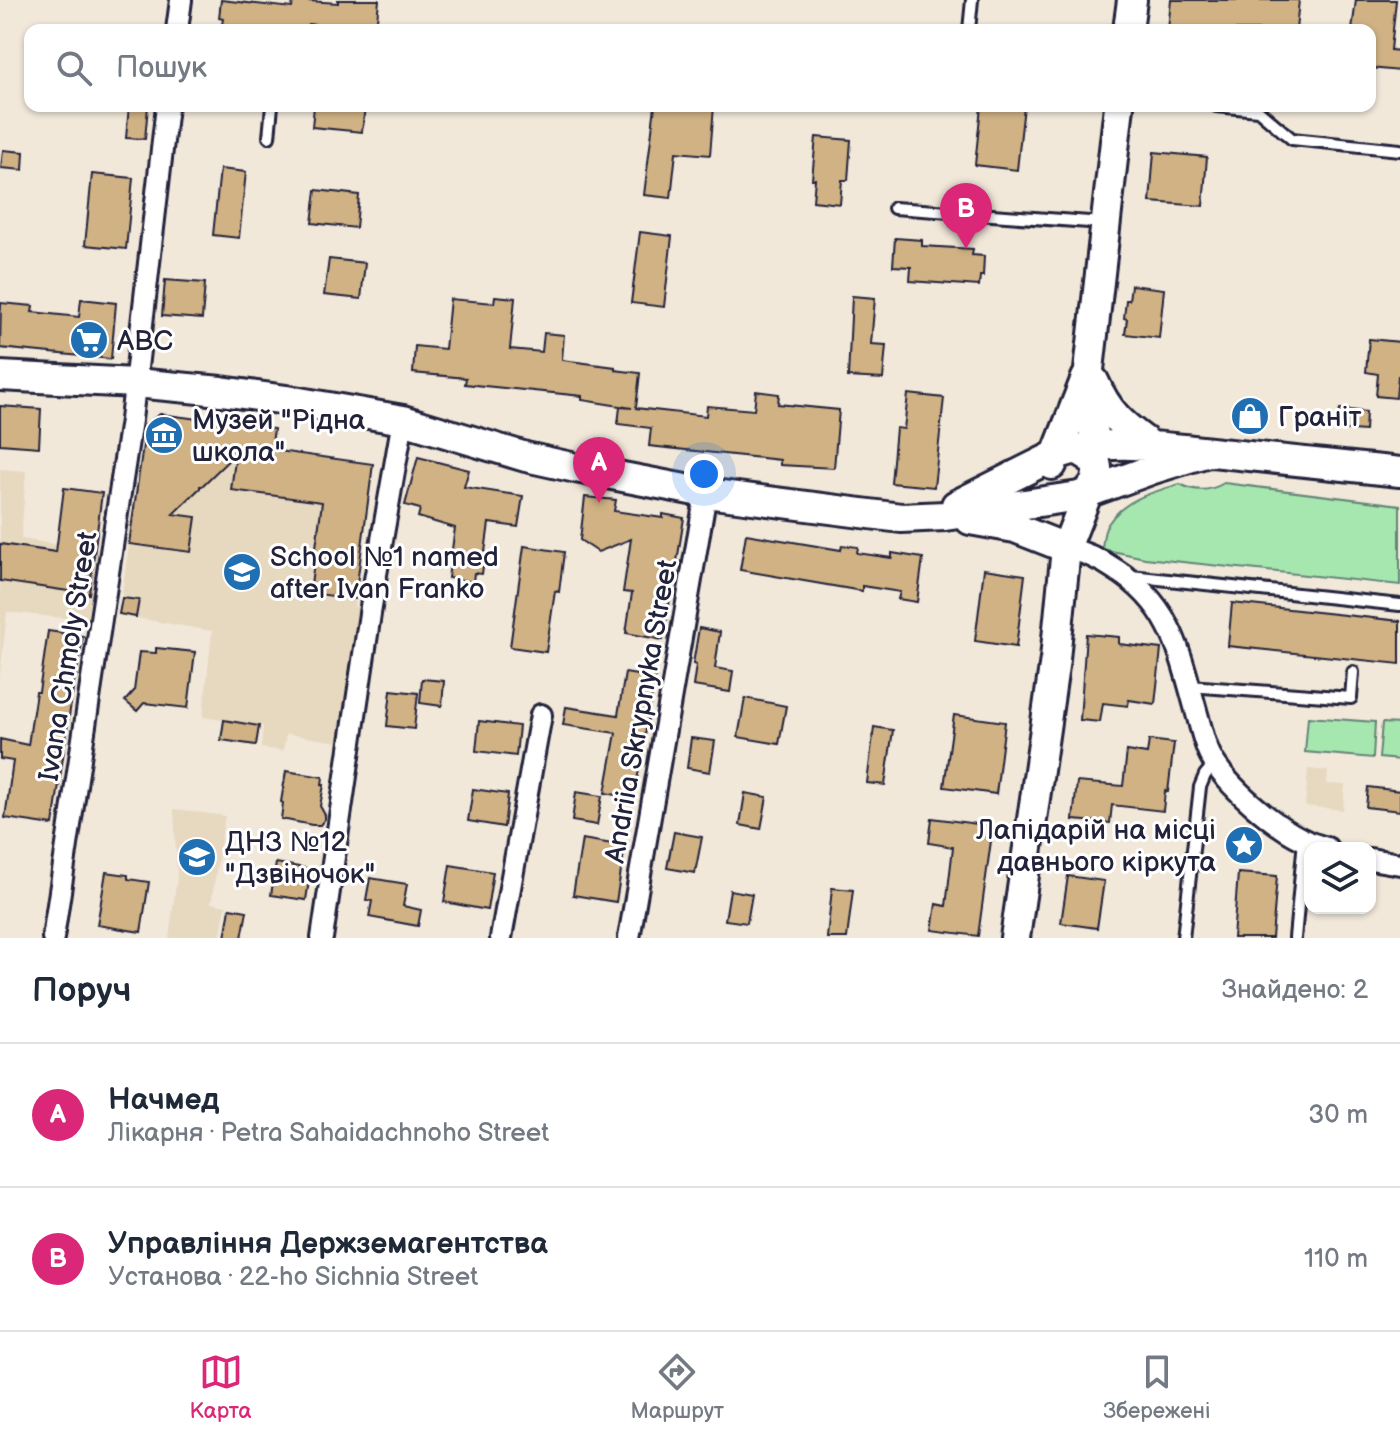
<!DOCTYPE html>
<html lang="uk">
<head>
<meta charset="utf-8">
<style>
  :root { --surface:#fff; --page:#f6f6f7; --text:#1f2937; --muted:#747a83; --line:#e0e1e3; --accent:#db2777 }
  body { margin:0; font-family:"Balsamiq Sans",sans-serif; background:var(--page); color:var(--text) }
  .controls { position:absolute; right:24px; bottom:24px; display:grid; overflow:hidden; border-radius:16px; box-shadow:0 2px 6px #0004 }
  .controls button { width:72px; height:72px; display:grid; place-items:center; padding:0; border:0; border-bottom:2px solid var(--line); background:var(--surface); color:var(--text); font:40px sans-serif }
  .you { position:absolute; left:704px; top:474px; width:28px; height:28px; margin:-20px; border:6px solid #fff; border-radius:50%; background:#1a73e8; box-shadow:0 0 0 12px #1a73e833 }
  .badge { display:grid; place-items:center; width:52px; height:52px; border-radius:50%; background:var(--accent); color:#fff; font-size:26px; font-weight:700 }
  .pin { position:absolute; translate:-50% -66px; filter:drop-shadow(0 2px 4px #0008) }
  .pin::after { content:''; position:absolute; top:42px; width:28px; height:24px; background:inherit; clip-path:polygon(0 0,100% 0,50% 100%) }
  .list { margin:0; padding:0; list-style:none }
  h2 { display:flex; justify-content:space-between; align-items:center; height:104px; margin:0; padding:0 32px; font-size:34px }
  h2 small { font-size:26px; font-weight:400; color:var(--muted) }
  .list li { display:grid; grid-template-columns:52px 1fr auto; gap:24px; align-items:center; box-sizing:border-box; height:144px; padding:0 32px; border-top:2px solid var(--line) }
  .list b { display:block; font-size:30px; white-space:nowrap }
  .list p { margin:0; font-size:26px; white-space:nowrap; color:var(--muted) }
  .list em { font-size:26px; font-style:normal; color:var(--muted) }
  .icon { flex:none; width:44px; height:44px; fill:none; stroke:currentColor; stroke-width:2; stroke-linecap:round; stroke-linejoin:round }
  .map { position:relative; flex:none; width:1400px; height:938px; overflow:hidden }
  .search { position:absolute; background:var(--surface); box-shadow:0 2px 6px #0004; left:24px; right:24px; top:24px; height:88px; display:flex; align-items:center; gap:20px; box-sizing:border-box; padding:0 28px; border-radius:16px; color:var(--muted); font-size:30px }
  .sheet { height:392px; background:var(--surface) }
  nav { display:flex; justify-content:space-around; align-items:center; box-sizing:border-box; height:112px; border-top:2px solid var(--line); background:var(--surface); font-size:22px; color:var(--muted) }
  nav a { display:grid; justify-items:center; gap:4px }
  nav .on { color:var(--accent) }
  .map>svg:first-child { display:block }
  .built { fill:#e7d8c0 }
  .green { fill:#a6e7b0; stroke:#648476; stroke-width:2 }
  .building { fill:#d0b284; stroke:#22223b; stroke-width:2 }
  .lines { fill:none; stroke-linecap:round; stroke-linejoin:round }
  .lane-casing { stroke:#22223b; stroke-width:16 }
  .street-casing { stroke:#22223b; stroke-width:26 }
  .secondary-casing { stroke:#22223b; stroke-width:34 }
  .lane { stroke:#fff; stroke-width:10 }
  .street { stroke:#fff; stroke-width:20 }
  .secondary { stroke:#fff; stroke-width:28 }
  .labels { text-anchor:middle; stroke-width:6; stroke-linejoin:round; paint-order:stroke }
  .poi-label { font-size:28px; fill:#22223b; stroke:#fff; text-anchor:start }
  .street-label { font-size:28px; fill:#22223b; stroke:#fff }
</style>
</head>
<body>
<div class="map">
<svg width="1400" height="938" viewBox="0 0 1400 938">
  <rect width="100%" height="100%" fill="#f1e8da"/>
  <filter id="ink" filterUnits="userSpaceOnUse"><feTurbulence type="fractalNoise" baseFrequency=".0125" numOctaves="2"/><feDisplacementMap in="SourceGraphic" scale="16" xChannelSelector="R" yChannelSelector="G"/><feConvolveMatrix kernelMatrix="1 2 1 2 8 2 1 2 1" color-interpolation-filters="sRGB"/></filter>
  <g filter="url(#ink)">
    <path class="built" d="M160,413L274,429L272,450L373,464L354,606L359,608L338,742L286,734L283,751L261,748L263,726L203,717L212,631L119,615L146,424Z
      M0,469L26,471L21,539L100,551L90,621L7,612L0,676Z
      M1308,769L1328,771L1327,784L1345,785L1343,810L1305,806Z
      M174,809L225,816L211,903L226,906L220,938H169L177,877Z"/>
    <path class="green" d="M1224,483L1400,505V585L1145,558L1102,549C1103,541 1103,531 1108,524C1124,499 1153,492 1180,484C1195,492 1209,492 1224,483Z
      M1308,717L1375,722L1373,758L1305,752Z
      M1382,723L1400,724V760L1379,758Z"/>
    <path class="building" d="M221,0L292,8L293,0L338,3V0H379L376,30L308,24L307,30H221L223,19L219,18Z
      M1171,0H1299L1296,30H1168Z
      M1356,0H1396L1391,50L1400,51V71L1370,68V30H1352Z
      M129,106H148L145,139L126,138Z
      M314,106H365L362,132L312,127Z
      M655,106H714L710,155L676,152L671,198L644,195Z
      M981,106H1024L1017,170L975,165Z
      M816,137L851,140L848,180H842L840,204L813,201L815,179H812Z
      M3,150L24,152L23,170L1,168Z
      M1154,152L1207,157L1203,206L1150,202Z
      M220,169L246,172L239,238L213,235Z
      M92,174L133,178L126,249L85,245Z
      M316,190L359,195L356,228L312,223Z
      M640,232L672,236L664,307L631,303Z
      M895,238L922,240V246L973,249L972,255L984,256L983,276H980L979,286L910,281L911,267L893,266Z
      M329,259L365,263L361,299L324,295Z
      M165,280L205,283L202,319L162,316Z
      M1131,285L1164,289L1159,338L1125,334L1127,319L1124,318L1126,300H1129Z
      M495,296L515,298L510,349L542,352L544,333L564,335L562,360L615,367V370L640,373L636,408L706,416L707,406L754,410L756,391L779,394L778,404L839,410L834,468L780,465V460L649,446L651,428L618,424L620,407L632,408L582,400V396L465,384L466,378L413,373L415,346L445,349L450,299L494,303Z
      M852,296L875,298L871,344L886,345L883,379L848,377Z
      M81,299L116,303L111,359L0,348L1,303L33,306L32,312L79,317Z
      M1369,339L1400,342V376H1398L1396,398L1376,396L1378,374L1366,372Z
      M908,394L944,398L934,487L891,483L896,428L904,429Z
      M0,406L41,409L39,447L0,444Z
      M1340,409L1366,412L1365,431L1338,429Z
      M160,414L274,429L271,450L373,464L355,599L310,593L322,502L231,490L236,453L202,486H200V488L173,514L196,517L191,552L129,544L146,424Z
      M418,457L469,470L464,487L523,496L518,527L489,523L482,574L474,573L473,582L448,578L455,528L418,517L420,509L405,505Z
      M64,488L102,493L89,594L0,581V544L56,552Z
      M585,497L616,500L614,511L663,518V514L684,518L671,599H670L663,640L626,633L632,593L623,592L631,539L598,552L580,540Z
      M746,534L841,550L842,545L858,547L857,553L892,558V553L923,558L917,602L898,599L900,592L862,586V591L740,570Z
      M524,546L564,552L559,592L555,591L546,652L510,647Z
      M984,569L1025,575L1016,647L975,641Z
      M122,598L139,600L136,617L119,614Z
      M1232,603L1400,621V664L1228,646Z
      M699,628L720,632L715,668L733,671L730,692L693,686L696,665L693,664Z
      M48,631L83,636L76,677L75,676L53,825L5,818L13,761L0,759V739L28,745L36,692H39Z
      M1086,634L1119,637V644L1161,649L1155,704L1129,700L1128,706L1103,703L1100,722L1080,720Z
      M156,648L195,652L188,708L144,703L137,711L125,701L134,691L139,652L156,653Z
      M625,673L655,678L634,798L605,793L616,733L563,725L566,707L618,715Z
      M422,679L444,681L442,706L420,703Z
      M391,690L418,693L414,729L387,726Z
      M745,698L786,706L779,744L738,737Z
      M954,715L1005,722L996,794L944,787Z
      M224,720L259,726L256,745L221,740Z
      M479,721L519,726L516,756L476,751Z
      M874,727L893,730L885,785L867,783Z
      M691,738L715,741L710,772L687,768Z
      M1149,740L1174,743L1168,792L1165,791L1163,811L1112,805L1110,823L1073,820L1077,782L1123,786L1127,751L1147,754Z
      M286,771L323,777L322,785H324L320,806L325,815V819L320,825H312L281,819L283,803L281,802Z
      M1368,787L1400,791V811L1366,807Z
      M473,789L508,794L504,827L468,821Z
      M576,792L602,796L597,825L572,821Z
      M745,793L767,797L761,829L740,825Z
      M932,818L993,826L978,936L932,930L936,904L946,906L953,847L929,843Z
      M674,832L702,837L695,873L667,868Z
      M582,839L625,846L616,902L573,895Z
      M276,863L311,869L306,900L271,895Z
      M450,865L493,872L487,910L444,902Z
      M106,872L128,875V879L149,882L141,932L97,925Z
      M1238,873L1277,876L1272,938H1233Z
      M1068,876L1104,881L1097,928L1061,923Z
      M370,878L407,884L403,906L421,910L418,926L369,917L372,901L366,900Z
      M832,888L853,890L847,938H827Z
      M730,890L752,894L747,923L725,920Z
      M230,908L247,911L242,938H225Z"/>
    <g class="lines">
      <g class="lane-casing">
        <path id="lane" d="M969,30L972,0
          M1216,106L1258,110L1292,139L1400,150
          M269,137L272,106
          M894,208L1103,223
          M1131,576L1400,605
          M1189,686L1351,698L1353,672
          M1183,938L1200,787L1205,775L1215,763
          M1295,938L1304,840"/>
      </g>
      <g class="street-casing">
        <path id="street" d="M177,30L181,0
          M1066,548C1085,552 1100,559 1116,570C1173,606 1180,654 1197,714C1201,728 1204,743 1210,755C1225,785 1274,826 1304,840C1311,844 1320,846 1327,848
          M1370,859L1400,864
          M53,938L131,420L167,106
          M322,938L375,580L403,420
          M501,938L541,715
          M629,938L706,493"/>
      </g>
      <g class="secondary-casing">
        <path id="secondary" d="M1128,30L1132,0
          M0,376L135,383L221,391L294,401L403,420L526,457L576,468L706,493L901,518L945,516L1079,496L1153,469L1208,452
          M1094,381C1108,413 1122,425 1150,445
          M1096,463L1089,370L1119,106
          M1052,465L1086,378
          M956,505L1054,456C1106,435 1175,449 1230,454C1286,460 1343,466 1400,472
          M970,520L1015,528L1066,548
          M1015,938L1055,659L1066,548L1088,492L1095,483L1097,475V467L1090,457L1080,451L1074,450"/>
      </g>
      <use href="#lane" class="lane"/>
      <use href="#street" class="street"/>
      <use href="#secondary" class="secondary"/>
    </g>
  </g>
  <defs>
    <g id="supermarket-disc" transform="scale(2)"><circle r="9.5" fill="#1f6fb2" stroke="#fff"/><path d="M-6-5.5h2.5l.6 2H6L4.5 2H-2.5L-4.4-4H-6ZM-1.5 3.2a1.3 1.3 0 1 0 .1 0ZM3 3.2a1.3 1.3 0 1 0 .1 0Z" fill="#fff"/></g>
    <g id="shop-disc" transform="scale(2)"><circle r="9.5" fill="#1f6fb2" stroke="#fff"/><path d="M-5-2.5h2.3a2.7 3.5 0 0 1 5.4 0H5L5.5 6h-11ZM-1.5-2.5h3a1.5 2.3 0 0 0-3 0Z" fill="#fff"/></g>
    <g id="museum-disc" transform="scale(2)"><circle r="9.5" fill="#1f6fb2" stroke="#fff"/><path d="M0-6L6-3V-2H-6V-3ZM-5-1h2V3h-2ZM-1-1h2V3h-2ZM3-1h2V3H3ZM-6 4H6V6H-6Z" fill="#fff"/></g>
    <g id="school-disc" transform="scale(2)"><circle r="9.5" fill="#1f6fb2" stroke="#fff"/><path d="M0-5L7-2L0 1L-7-2ZM-4 1L0 2.5L4 1V4Q0 6-4 4Z" fill="#fff"/></g>
    <g id="sight-disc" transform="scale(2)"><circle r="9.5" fill="#1f6fb2" stroke="#fff"/><path d="M0-6L1.8-2.2L6-1.7L2.9 1.2L3.7 5.4L0 3.3L-3.7 5.4L-2.9 1.2L-6-1.7L-1.8-2.2Z" fill="#fff"/></g>
  </defs>
  <g fill-rule="evenodd">
    <use href="#supermarket-disc" x="89" y="340"/>
    <use href="#shop-disc" x="1250" y="416"/>
    <use href="#museum-disc" x="164" y="435"/>
    <use href="#school-disc" x="242" y="572"/>
    <use href="#sight-disc" x="1244" y="845"/>
    <use href="#school-disc" x="197" y="857"/>
  </g>
  <g class="labels">
    <g class="poi-label">
      <text x="117" y="350">ABC</text>
      <text x="1278" y="426">Граніт</text>
      <text x="192" y="429">Музей "Рідна<tspan x="192" dy="32">школа"</tspan></text>
      <text x="270" y="566">School №1 named<tspan x="270" dy="32">after Ivan Franko</tspan></text>
      <text x="1216" y="839" text-anchor="end">Лапідарій на місці<tspan x="1216" dy="32">давнього кіркута</tspan></text>
      <text x="225" y="851">ДНЗ №12<tspan x="225" dy="32">"Дзвіночок"</tspan></text>
    </g>
    <g class="street-label">
      <text transform="translate(67 656) rotate(-81)" y="10">Ivana Chmoly Street</text>
      <text transform="translate(640 711) rotate(-80)" y="10">Andriia Skrypnyka Street</text>
    </g>
  </g>
</svg>
<div class="controls">
<button><svg class="icon" aria-label="layers" viewBox="0 0 24 24"><path d="M12 4l9 5-9 5-9-5zM3 14l9 5 9-5"/></svg></button>
</div>
<div class="you"></div>
<div class="pin badge" style="left:599px;top:503px">A</div>
<div class="pin badge" style="left:966px;top:249px">B</div>
<div class="search"><svg class="icon" aria-label="search" viewBox="0 0 24 24"><circle cx="10" cy="10" r="6"/><path d="M15 15l6 6"/></svg>Пошук</div>
</div>
<section class="sheet">
<h2>Поруч<small>Знайдено: 2</small></h2>
<ul class="list">
<li><span class="badge">A</span><div><b>Начмед</b><p>Лікарня · Petra Sahaidachnoho Street</p></div><em>30 m</em></li>
<li><span class="badge">B</span><div><b>Управління Держземагентства</b><p>Установа · 22-ho Sichnia Street</p></div><em>110 m</em></li>
</ul>
</section>
<nav>
<a class="on"><svg class="icon" aria-label="map" viewBox="0 0 24 24"><path d="M3 6l6-2 6 2 6-2v14l-6 2-6-2-6 2zM9 4v14M15 6v14"/></svg>Карта</a>
<a><svg class="icon" aria-label="directions" viewBox="0 0 24 24"><path d="M12 3l9 9-9 9-9-9zM9 14v-3h6M13 9l2 2-2 2"/></svg>Маршрут</a>
<a><svg class="icon" aria-label="saved" viewBox="0 0 24 24"><path d="M7 4h10v16l-5-4-5 4z"/></svg>Збережені</a>
</nav>
</body>
</html>
